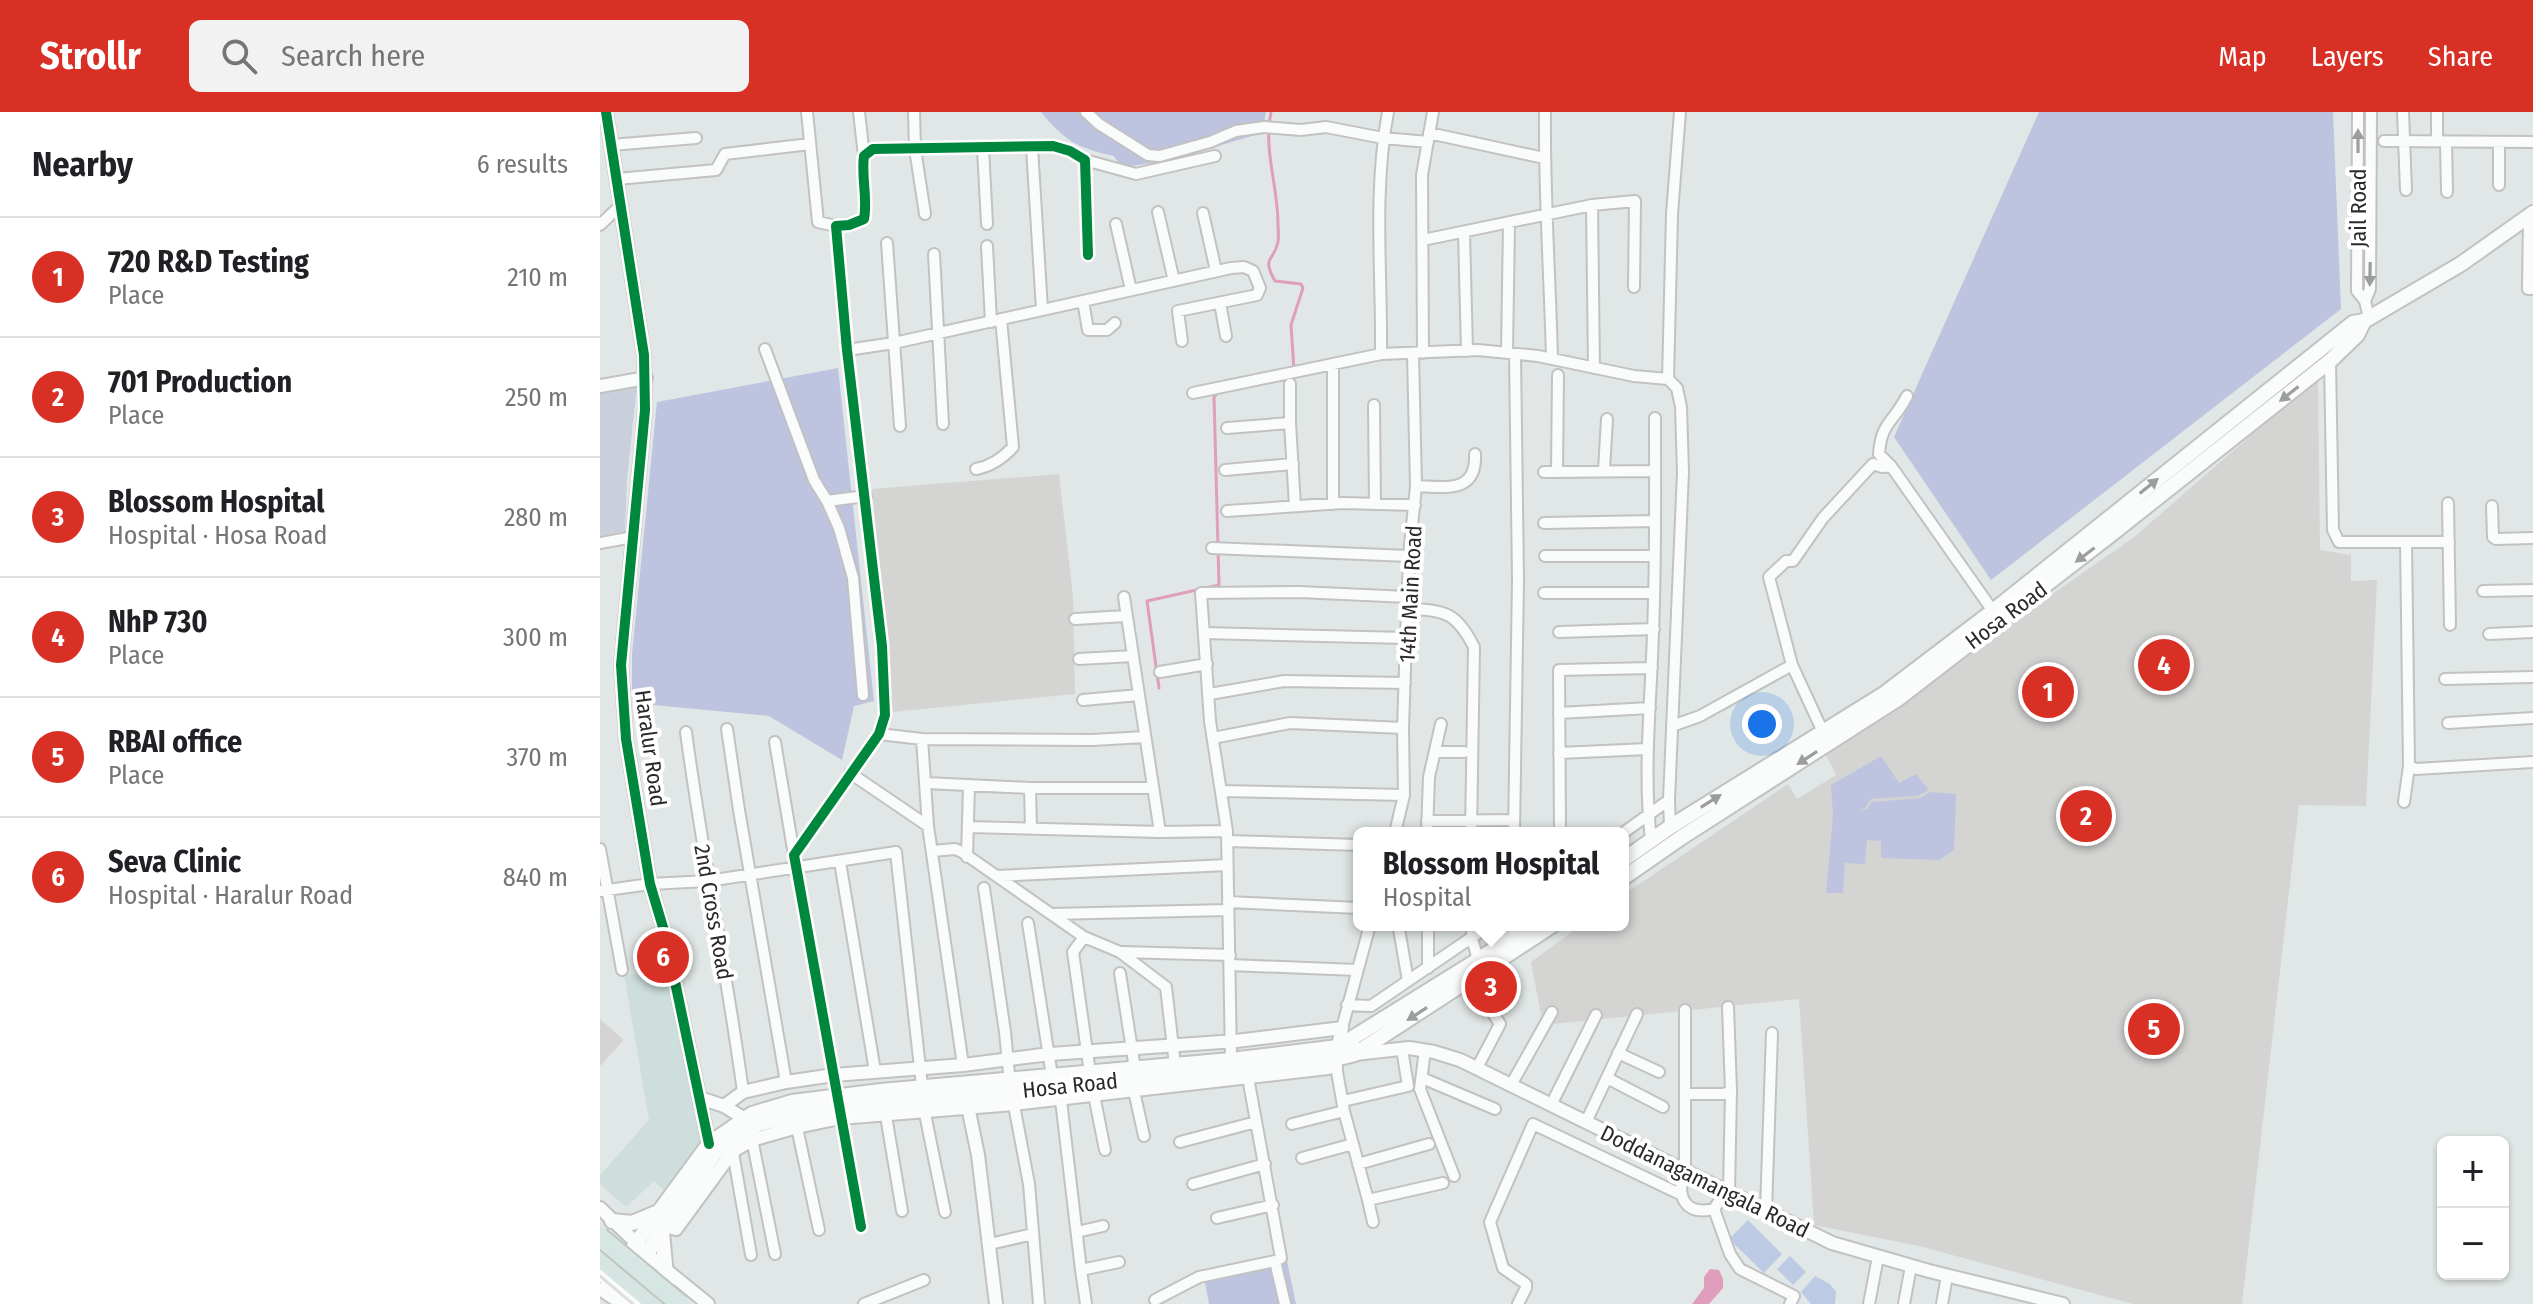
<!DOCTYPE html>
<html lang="en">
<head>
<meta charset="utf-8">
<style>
  :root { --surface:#fff; --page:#f2f2f2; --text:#202124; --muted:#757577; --line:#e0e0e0; --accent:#d93025 }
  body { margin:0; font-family:"Fira Sans Condensed",sans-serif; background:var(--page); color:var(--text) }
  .controls { position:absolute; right:24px; bottom:24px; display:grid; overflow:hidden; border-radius:12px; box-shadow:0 2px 6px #0004 }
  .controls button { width:72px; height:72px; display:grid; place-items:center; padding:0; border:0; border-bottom:2px solid var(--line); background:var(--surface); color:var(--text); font:40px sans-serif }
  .you { position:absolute; left:1162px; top:612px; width:28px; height:28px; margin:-20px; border:6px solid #fff; border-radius:50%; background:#1a73e8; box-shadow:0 0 0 12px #1a73e833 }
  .badge { display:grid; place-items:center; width:52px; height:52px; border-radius:50%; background:var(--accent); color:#fff; font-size:26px; font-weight:700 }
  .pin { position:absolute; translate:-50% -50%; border:4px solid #fff; box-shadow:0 2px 8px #0006 }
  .popup { position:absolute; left:753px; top:715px; width:276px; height:104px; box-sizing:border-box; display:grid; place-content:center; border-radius:12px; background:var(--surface); filter:drop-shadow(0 2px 6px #0005); font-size:26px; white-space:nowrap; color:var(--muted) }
  .popup b { font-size:30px; color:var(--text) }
  .popup::after { content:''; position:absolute; left:50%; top:100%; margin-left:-16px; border:16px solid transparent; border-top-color:var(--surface) }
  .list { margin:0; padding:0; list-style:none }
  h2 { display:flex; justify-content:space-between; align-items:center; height:104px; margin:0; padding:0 32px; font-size:34px }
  h2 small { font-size:26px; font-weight:400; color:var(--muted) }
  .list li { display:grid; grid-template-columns:52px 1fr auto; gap:24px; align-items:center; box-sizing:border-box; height:120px; padding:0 32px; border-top:2px solid var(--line) }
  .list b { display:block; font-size:30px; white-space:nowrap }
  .list p { margin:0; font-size:26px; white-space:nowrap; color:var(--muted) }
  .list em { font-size:26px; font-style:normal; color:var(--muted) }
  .icon { flex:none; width:44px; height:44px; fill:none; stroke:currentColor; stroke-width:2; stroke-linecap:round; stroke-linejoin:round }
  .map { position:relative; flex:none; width:1933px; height:1192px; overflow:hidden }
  header { display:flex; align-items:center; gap:48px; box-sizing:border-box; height:112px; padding:0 40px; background:var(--accent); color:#fff }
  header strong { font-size:38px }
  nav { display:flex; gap:44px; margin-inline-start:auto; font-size:28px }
  .search { width:560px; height:72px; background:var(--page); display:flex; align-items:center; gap:20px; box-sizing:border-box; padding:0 28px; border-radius:12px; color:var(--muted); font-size:30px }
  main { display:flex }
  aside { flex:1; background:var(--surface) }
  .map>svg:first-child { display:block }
  .industrial { fill:#d4d5d3 }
  .education { fill:#cddedc }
  .green { fill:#bec3df }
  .cemetery { fill:#cad0db }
  .pitch { fill:#bccae3 }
  .water { fill:#e09ebc }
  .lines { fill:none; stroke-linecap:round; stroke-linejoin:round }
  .stream { stroke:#e09ebc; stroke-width:3 }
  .minor-casing { stroke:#c1c2c1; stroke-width:14 }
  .tertiary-casing { stroke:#c1c2c1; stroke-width:16 }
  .secondary-casing { stroke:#c1c2c1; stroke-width:18 }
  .trunk-casing { stroke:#c2c4c4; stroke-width:20 }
  .minor { stroke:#fafbfb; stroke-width:10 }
  .tertiary { stroke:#fafbfb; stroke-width:12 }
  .secondary { stroke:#fafbfb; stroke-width:14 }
  .trunk { stroke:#d6e5e2; stroke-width:16 }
  .rail { stroke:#dededd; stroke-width:3 }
  .motorway-bridge-casing { stroke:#c2c4c4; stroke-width:22; stroke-linecap:butt }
  .motorway-bridge { stroke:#d6e6e2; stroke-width:18 }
  .cycleway-casing { stroke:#fff; stroke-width:15 }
  .cycleway { stroke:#00873e; stroke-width:10 }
  .oneway { fill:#9c9d9d }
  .labels { text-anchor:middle; stroke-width:8; stroke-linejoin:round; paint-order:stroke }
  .street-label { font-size:22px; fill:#2a2a2a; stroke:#fff }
</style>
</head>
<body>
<header>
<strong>Strollr</strong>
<div class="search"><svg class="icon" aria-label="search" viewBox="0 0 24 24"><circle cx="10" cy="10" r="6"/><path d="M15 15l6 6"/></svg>Search here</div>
<nav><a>Map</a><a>Layers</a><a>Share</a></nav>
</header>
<main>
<aside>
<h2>Nearby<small>6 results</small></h2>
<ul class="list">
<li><span class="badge">1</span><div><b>720 R&amp;D Testing</b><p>Place</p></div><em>210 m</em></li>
<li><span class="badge">2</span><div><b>701 Production</b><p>Place</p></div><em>250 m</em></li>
<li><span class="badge">3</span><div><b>Blossom Hospital</b><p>Hospital · Hosa Road</p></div><em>280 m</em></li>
<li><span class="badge">4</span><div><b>NhP 730</b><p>Place</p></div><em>300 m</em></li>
<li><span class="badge">5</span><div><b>RBAI office</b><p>Place</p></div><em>370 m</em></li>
<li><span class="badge">6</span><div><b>Seva Clinic</b><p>Hospital · Haralur Road</p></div><em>840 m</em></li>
</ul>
</aside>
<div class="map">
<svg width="1933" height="1192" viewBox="0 0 1933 1192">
  <rect width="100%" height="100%" fill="#e1e7e6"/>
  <path class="industrial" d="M1718,265L1720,438L1751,443V469L1777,468L1766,694L1699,693L1642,1192H1533L1319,1134L1214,1113L1199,887L943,913L931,850L981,813H1023V783L1188,672L1197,687L1236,663L1225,641L1534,425Z
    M459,362L473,485L475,582L292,600L272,377Z
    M0,907L24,928L0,954Z"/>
  <path class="education" d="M67,859L104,1034L66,1080L54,1069L26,1095L0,1072V1063L49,1008L24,863Z"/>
  <path class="green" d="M441,0H666L662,21L564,50L521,55L514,44C477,36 465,29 441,0Z
    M1439,0H1733L1741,197L1391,468L1294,325Z
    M238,256L274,589L254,594L242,648L169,604L32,591V542L57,290Z
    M1281,644L1299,671L1316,662L1329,678L1317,684L1271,687L1265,696L1257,699L1267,697L1272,690L1320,686L1330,680L1356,682L1354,738L1339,748L1281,746V729L1267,728L1265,752L1245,751L1243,781H1226L1233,704L1231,673Z
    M686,1144L696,1192H609L603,1160Z"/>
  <path class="cemetery" d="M37,273L27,368L25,419L0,424V281Z"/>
  <path class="pitch" d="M1148,1108L1182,1142L1164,1161L1129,1127Z
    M1190,1144L1206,1160L1193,1173L1177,1157Z
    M1215,1164L1230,1172L1236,1180L1235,1192H1211L1201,1180Z"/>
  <path class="water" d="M1110,1157L1119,1158L1123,1167V1176L1109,1192H1092L1104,1176V1165Z"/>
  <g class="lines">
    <path class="stream" d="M671,0C663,37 678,74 678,112C678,117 679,125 678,130C674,150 661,144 675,169L701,172L703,176L691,213L694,258
      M559,576L547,489L619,473L614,285L619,279"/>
    <g class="minor-casing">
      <path id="minor" d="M207,0L218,110L236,114
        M259,0L264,44
        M314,0L315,37L325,102
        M486,0L499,12L548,43L560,44L610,30L636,19L664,15L701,18L726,15L783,26L828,30
        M945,0C944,82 950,165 952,247
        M1758,0L1757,179L1765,189
        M1803,0L1806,78
        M1837,0V29
        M829,21L944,46
        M1784,29L1933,30
        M1846,30L1847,80
        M11,33L96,26
        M432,35L442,198
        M383,36L387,112
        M485,48L536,62L615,44
        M17,67L116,58L125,42L210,32
        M1899,73V30
        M992,93L994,256
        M558,100L574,169
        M603,101L616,159
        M1929,104L1928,177H1933
        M516,112L531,178
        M0,113L21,93
        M864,121L867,239
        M823,128L992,93L1035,89L1034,175
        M287,131L300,314
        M387,134L391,210
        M334,142L343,312
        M483,189L488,218H507L515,211
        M620,191L626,224
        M1769,206L1765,189L1770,177L1771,0
        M165,237L214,368L227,389L239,416L253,466L263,583
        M247,238L294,231L631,156L644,155L653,159L660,176L657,183L578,199L582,229
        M823,241L822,63L833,0
        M907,241L909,111
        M781,242C782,162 773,80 788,0
        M1730,249L1733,418L1739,430H1849
        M733,253V392
        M1068,267L1072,102L1080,0
        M690,272V311L695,394
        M593,281L781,242L878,238L938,244L1034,264L1068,267L1077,276L1081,295L1083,360L1069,688L1070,715
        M774,293L775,392
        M627,316L690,311
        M1291,354L1279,342C1281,310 1294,310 1307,284
        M376,357C392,354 403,346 413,335L401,207
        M625,358L693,352
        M1004,358L1007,307
        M957,359L958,263
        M944,360L1055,359
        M816,374C845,375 877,382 875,342
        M227,389L266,384
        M1848,391L1850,513
        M1892,394L1893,425L1896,427L1933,426
        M627,399L743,391L815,393
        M944,411L1054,409
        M1806,430L1809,654L1816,657L1933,650
        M0,431L33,425
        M612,436L809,444
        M945,444H1054
        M1883,479L1933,478
        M944,481H1054
        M524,485L560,720
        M807,497C845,498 856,500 874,535L871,721
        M475,507L526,504
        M959,520L1054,517
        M604,521L806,526
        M1889,522L1933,520
        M479,547L533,544
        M1192,553L1223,620
        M560,560L607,552
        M1845,567L1933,565
        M610,582L684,569L805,571
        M483,588L539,583
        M959,601L1050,596
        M1848,611L1933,606
        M1072,614L1100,604L1192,553L1169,465L1186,449H1193L1223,406L1273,352L1282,355L1291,354L1393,499
        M127,617L139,698L186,970
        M86,620C102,741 127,860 143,980
        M279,622L322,627L492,628L545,625
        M613,626L690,611L803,616
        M322,627L328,714L363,953
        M175,630L194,743
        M835,640H864
        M959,641L1048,637
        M250,661L328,714
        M326,671L430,676H553
        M430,676L431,716
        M622,679L804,683
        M1804,690L1809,654
        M827,709L914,708
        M368,715L560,720L627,719
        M795,721L804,683L803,616L806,526L809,444L816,374L813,242
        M827,721L829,665L841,612
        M914,721L918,467L915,242
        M960,721L959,558L1052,556
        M1023,721L1069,688
        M1051,728C1043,659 1051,589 1053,520C1056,449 1055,377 1055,306
        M627,729L759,733
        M0,737L22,858
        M332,739L355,737L362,740L484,825L520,840L566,875L575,953
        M367,745L369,674
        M240,750L275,959
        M397,764L627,753
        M384,776L405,920L410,972
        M0,779L50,772L108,769L296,740L322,974
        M628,790L759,796
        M451,802L628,798
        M428,811L452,964
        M828,813V856
        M872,813V826L878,848
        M799,817L808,869
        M484,825L473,840L490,961
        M522,840L630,843
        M630,853L757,858
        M520,861L535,957
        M871,867L900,912L877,956
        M747,893L771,894L890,813
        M1085,898V1060C1075,1085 1086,1104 1114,1097L1126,1079
        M742,916L770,813
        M825,938L820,977L854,1064
        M1018,941L1059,960
        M631,948L627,719L610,609L601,481L699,480L808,485
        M736,954L744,999L768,1088
        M822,966L895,997
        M1007,966L1063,995
        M911,973L952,900
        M534,979L544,1024
        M460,980L481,1158
        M1085,982H1124L1131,979L1128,895
        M494,983L505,1038
        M413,988L429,1072L439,1192
        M743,989L808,974L802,937
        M323,992L345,1100
        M951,993L996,903
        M285,998L302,1099
        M986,1010L1037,902
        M196,1011L219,1118
        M692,1012L744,999
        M151,1022L175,1142
        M580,1030L656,1010
        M132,1035L151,1143
        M702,1046L753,1032
        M758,1052L829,1032
        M593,1072L665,1052
        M1129,1080L1131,979
        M1114,1097L1130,1142L1140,1157L1194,1184L1190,1192
        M1166,1099L1172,921
        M617,1106L673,1093
        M773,1110L768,1088L843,1071
        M261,1115L194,743L279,622L285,603L282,534L247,238L236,114L249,113L264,107C268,87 261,65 264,44L273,37L453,34L470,39L485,48L488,143
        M477,1120L503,1114
        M390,1132L433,1122
        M675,1149L685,1192
        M555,1188L599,1165L675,1149L681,1146L647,960
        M264,1192L324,1168
        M486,1192L481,1158L519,1150
        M918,1192L926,1176V1172L903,1156L890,1110L933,1012L1082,1083
        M1269,1192L1278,1145
        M1304,1192L1311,1154
        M1342,1192L1347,1164"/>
    </g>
    <g class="tertiary-casing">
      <path id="tertiary" d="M6,0L44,243L45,298L21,553L26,627L50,772L65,822L109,1032
        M0,274L46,266
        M752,927L755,942L809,936L834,940L860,948L1232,1131L1329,1159L1463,1192
        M100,986L124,994L145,1007
        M367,990L378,1043L396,1192
        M0,1096L54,1148L108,1192
        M65,1114L76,1117L133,1039L152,1028L197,1015L240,1006L414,992L728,956L736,954L735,947L742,916L636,929L450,942L363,953L234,963L186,970L143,980L124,994
        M0,1162L37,1192
        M0,1177L18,1189L30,1187"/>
    </g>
    <g class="secondary-casing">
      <path id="secondary" d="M1023,748L1070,715L1284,582L1393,499L1753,211L1764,209L1861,152L1933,101
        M1023,766L1082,725L1299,586L1509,424L1730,249L1757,223L1764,209
        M12,1109L32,1111L56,1101
        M62,1120L67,1174
        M23,1156L36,1131L109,1032L152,1002L192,990L281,979L631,948L738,935L878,848L930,813
        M34,1165L47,1141L115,1041L158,1012L221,997L647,958L735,947L755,942L953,813"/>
    </g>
    <g class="trunk-casing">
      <path id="trunk" d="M0,1147L54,1192"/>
    </g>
    <use href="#minor" class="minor"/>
    <use href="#tertiary" class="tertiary"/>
    <use href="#secondary" class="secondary"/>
    <use href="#trunk" class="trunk"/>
    <path class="rail" d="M0,1164L33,1192"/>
    <g class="motorway-bridge-casing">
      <path id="motorway-bridge" d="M0,1125L80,1192"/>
    </g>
    <use href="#motorway-bridge" class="motorway-bridge"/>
    <g class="cycleway-casing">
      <path id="cycleway" d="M6,0L44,243L45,298L21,553L26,627L50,772L65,822L109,1032
        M261,1115L194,743L279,622L285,603L282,534L247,238L236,114L249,113L264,107C268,87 261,65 264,44L273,37L453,34L470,39L485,48L488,143"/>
    </g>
    <use href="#cycleway" class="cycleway"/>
  </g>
  <defs><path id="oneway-solid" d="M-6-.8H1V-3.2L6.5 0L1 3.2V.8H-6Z" transform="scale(2)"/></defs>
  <g class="oneway">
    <use href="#oneway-solid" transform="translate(1758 29) rotate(-90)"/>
    <use href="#oneway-solid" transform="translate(1770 162) rotate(91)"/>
    <use href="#oneway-solid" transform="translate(1689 282) rotate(142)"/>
    <use href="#oneway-solid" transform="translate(1549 374) rotate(-39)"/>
    <use href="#oneway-solid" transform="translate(1485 443) rotate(143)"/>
    <use href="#oneway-solid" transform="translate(1207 646) rotate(147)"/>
    <use href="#oneway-solid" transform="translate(1111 689) rotate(-32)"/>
    <use href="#oneway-solid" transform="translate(817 902) rotate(147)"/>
  </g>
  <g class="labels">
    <g class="street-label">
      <text transform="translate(1758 96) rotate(-90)" y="8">Jail Road</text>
      <text transform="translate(810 482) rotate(-87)" y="8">14th Main Road</text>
      <text transform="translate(1406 503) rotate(-37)" y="8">Hosa Road</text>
      <text transform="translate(51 636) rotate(82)" y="8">Haralur Road</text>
      <text transform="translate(114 800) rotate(80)" y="8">2nd Cross Road</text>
      <text transform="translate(470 973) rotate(-6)" y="8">Hosa Road</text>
      <text transform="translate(1105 1069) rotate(26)" y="8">Doddanagamangala Road</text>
    </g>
  </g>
</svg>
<div class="controls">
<button>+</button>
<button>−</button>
</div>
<div class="you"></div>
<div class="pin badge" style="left:1448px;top:580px">1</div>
<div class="pin badge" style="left:1486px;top:704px">2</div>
<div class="pin badge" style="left:891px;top:875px">3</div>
<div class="popup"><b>Blossom Hospital</b>Hospital</div>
<div class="pin badge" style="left:1564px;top:553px">4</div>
<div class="pin badge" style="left:1554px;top:917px">5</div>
<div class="pin badge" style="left:63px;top:845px">6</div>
</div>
</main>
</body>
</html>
